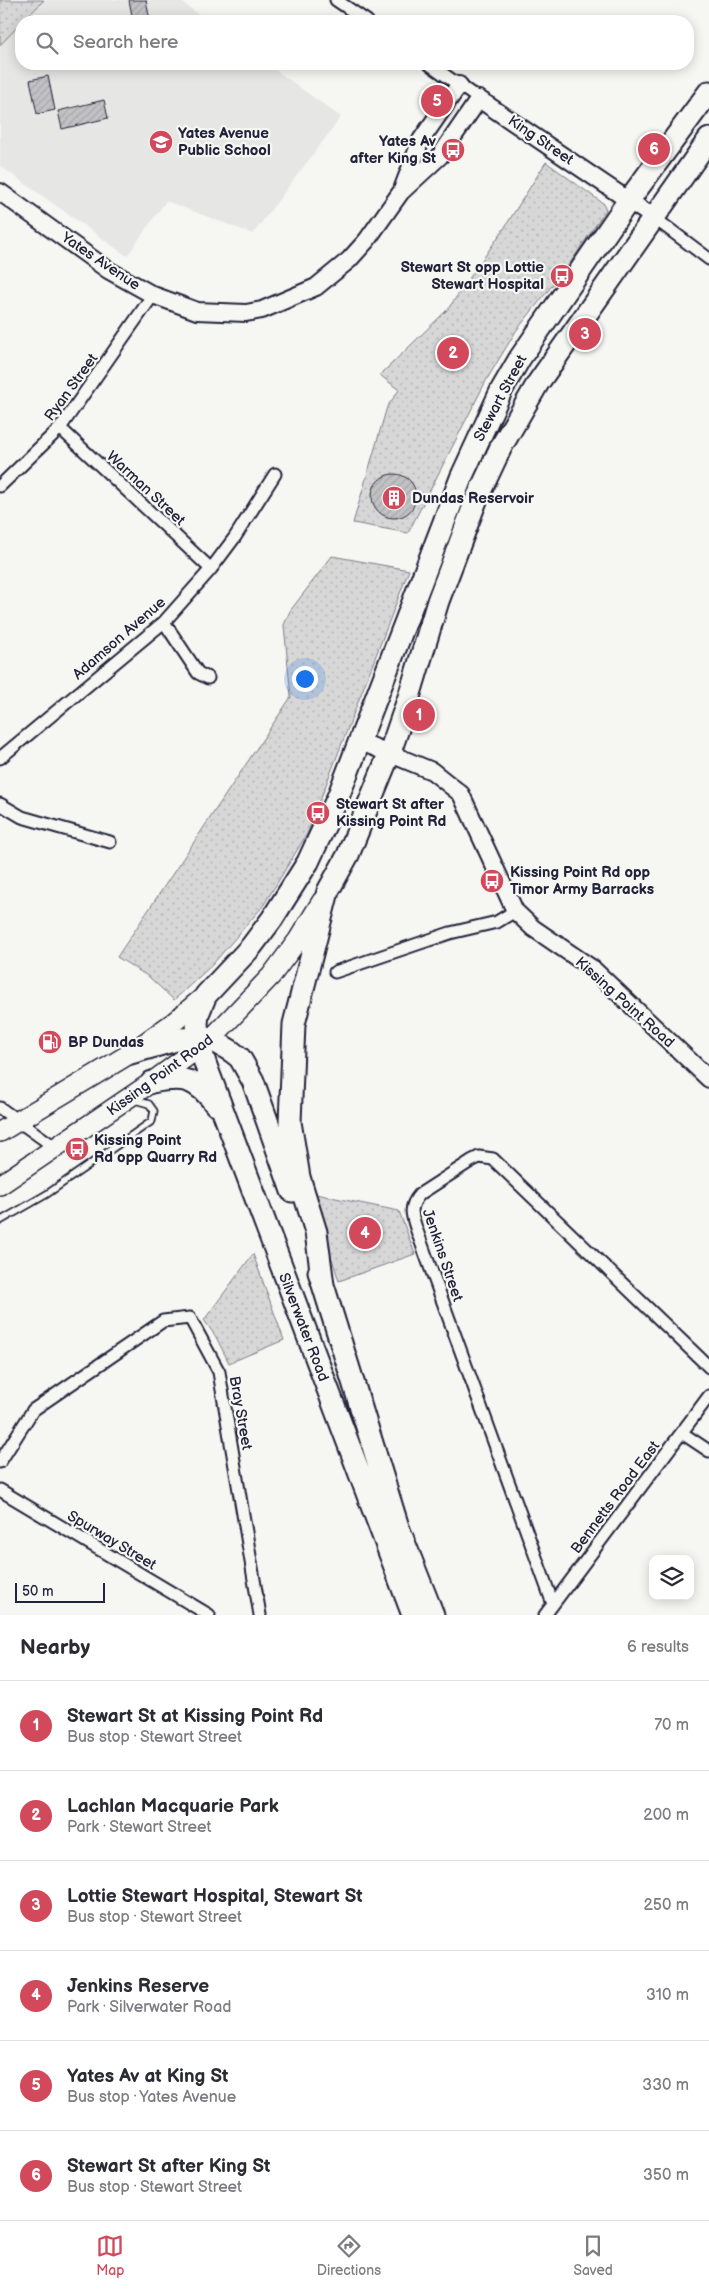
<!DOCTYPE html>
<html lang="en">
<head>
<meta charset="utf-8">
<style>
  :root { --surface:#fff; --page:#f7f7f7; --text:#2b2b33; --muted:#7c7c81; --line:#e1e1e2; --accent:#d1495b }
  body { margin:0; font-family:"Balsamiq Sans",sans-serif; background:var(--page); color:var(--text) }
  .controls { position:absolute; right:15px; bottom:15px; display:grid; overflow:hidden; border-radius:10px; box-shadow:0 2px 12px #0003 }
  .controls button { width:45px; height:45px; display:grid; place-items:center; padding:0; border:0; border-bottom:1px solid var(--line); background:var(--surface); color:var(--text); font:25px sans-serif }
  .scale { position:absolute; left:15px; bottom:12px; width:90px; box-sizing:border-box; padding-left:5px; border:2px solid #22223b; border-top:0; font-size:14px; line-height:18px; white-space:nowrap; color:#22223b; -webkit-text-stroke:4px #f6f6f2; paint-order:stroke }
  .you { position:absolute; left:304px; top:678px; width:18px; height:18px; margin:-12px; border:4px solid #fff; border-radius:50%; background:#1a73e8; box-shadow:0 0 0 8px #1a73e833 }
  .badge { display:grid; place-items:center; width:32px; height:32px; border-radius:50%; background:var(--accent); color:#fff; font-size:16px; font-weight:700 }
  .pin { position:absolute; translate:-50% -50%; border:2px solid #fff; box-shadow:0 1px 5px #0006 }
  .list { margin:0; padding:0; list-style:none }
  h2 { display:flex; justify-content:space-between; align-items:center; height:65px; margin:0; padding:0 20px; font-size:21px }
  h2 small { font-size:16px; font-weight:400; color:var(--muted) }
  .list li { display:grid; grid-template-columns:32px 1fr auto; gap:15px; align-items:center; box-sizing:border-box; height:90px; padding:0 20px; border-top:1px solid var(--line) }
  .list b { display:block; font-size:19px; white-space:nowrap }
  .list p { margin:0; font-size:16px; white-space:nowrap; color:var(--muted) }
  .list em { font-size:16px; font-style:normal; color:var(--muted) }
  .icon { flex:none; width:28px; height:28px; fill:none; stroke:currentColor; stroke-width:2; stroke-linecap:round; stroke-linejoin:round }
  .map { position:relative; flex:none; width:709px; height:1615px; overflow:hidden }
  .search { position:absolute; background:var(--surface); box-shadow:0 2px 12px #0003; left:15px; right:15px; top:15px; height:55px; display:flex; align-items:center; gap:12px; box-sizing:border-box; padding:0 18px; border-radius:20px; color:var(--muted); font-size:19px }
  .sheet { height:605px; background:var(--surface) }
  nav { display:flex; justify-content:space-around; align-items:center; box-sizing:border-box; height:70px; border-top:1px solid var(--line); background:var(--surface); font-size:14px; color:var(--muted) }
  nav a { display:grid; justify-items:center; gap:2px }
  nav .on { color:var(--accent) }
  .map>svg:first-child { display:block }
  .built { fill:#e6e6e4 }
  .park { fill:url(#park-dots); stroke:#7c7c89 }
  .building { fill:url(#building-hatch); stroke:#22223b }
  .lines { fill:none; stroke-linecap:round; stroke-linejoin:round }
  .lane-casing { stroke:#22223b; stroke-width:9 }
  .street-casing { stroke:#22223b; stroke-width:15 }
  .secondary-casing { stroke:#22223b; stroke-width:20 }
  .primary-casing { stroke:#22223b; stroke-width:22 }
  .highway-casing { stroke:#22223b; stroke-width:25 }
  .lane { stroke:#f6f6f2; stroke-width:5.5 }
  .street { stroke:#f6f6f2; stroke-width:11 }
  .secondary { stroke:#f6f6f2; stroke-width:16 }
  .primary { stroke:#f6f6f2; stroke-width:19 }
  .highway { stroke:#f6f6f2; stroke-width:21 }
  .labels { text-anchor:middle; stroke-width:4.5; stroke-linejoin:round; paint-order:stroke }
  .poi-label { font-size:15px; font-weight:bold; fill:#22223b; stroke:#f6f6f2; text-anchor:start }
  .street-label { font-size:15px; fill:#22223b; stroke:#f6f6f2 }
</style>
</head>
<body>
<div class="map">
<svg width="709" height="1615" viewBox="0 0 709 1615">
  <defs>
    <pattern id="park-dots" width="8" height="8" patternUnits="userSpaceOnUse" patternTransform="scale(1.25)"><rect width="8" height="8" fill="#d7d7d7"/><path d="M2 2h.1M6 6h.1" fill="none" stroke="#b8b8b9" stroke-width="1.8" stroke-linecap="round"/></pattern>
    <pattern id="building-hatch" width="6" height="6" patternUnits="userSpaceOnUse" patternTransform="scale(1.25)"><rect width="6" height="6" fill="#c2c2c4"/><path d="M-1 1l2-2M0 6l6-6M5 7l2-2" fill="none" stroke="#a6a6a9"/></pattern>
  </defs>
  <rect width="100%" height="100%" fill="#f6f6f2"/>
  <filter id="ink" filterUnits="userSpaceOnUse"><feTurbulence type="fractalNoise" baseFrequency=".02" numOctaves="2"/><feDisplacementMap in="SourceGraphic" scale="10" xChannelSelector="R" yChannelSelector="G"/><feConvolveMatrix kernelMatrix="1 2 1 2 8 2 1 2 1" color-interpolation-filters="sRGB"/></filter>
  <g filter="url(#ink)">
    <path class="built" d="M44,0H179L208,21H23Z
      M21,23V64H267L341,117L253,234L166,201L127,256L0,166V45Z"/>
    <path class="park" d="M0,0H44L0,45Z
      M546,162L604,204L606,210L570,263L516,331L487,379L408,533L353,523L387,407L399,390L380,375L448,309L503,230Z
      M332,556L409,570L307,834L263,906L212,965L174,1000L149,977L117,957L291,697L284,625L290,611Z
      M311,1193L399,1211L415,1254L339,1281Z
      M253,1254L284,1340L229,1363L216,1337L204,1320Z"/>
    <path class="building" d="M129,0H146L150,21H133Z
      M48,76L55,110L37,114L30,80Z
      M104,100L108,118L62,129L58,111Z
      M372 496a22 22 0 1 1 44 0a22 22 0 1 1-44 0Z"/>
    <g class="lines">
      <g class="lane-casing">
        <path id="lane" d="M0,1221L47,1194L152,1121L154,1111L149,1104L135,1100"/>
      </g>
      <g class="street-casing">
        <path id="street" d="M336,0L367,21
          M429,64L479,99
          M653,217L709,259
          M60,428L211,569
          M0,486L60,428L153,295
          M164,622L198,673L208,678
          M0,758L164,622L211,569L235,537L275,474
          M0,804L22,817L110,842
          M335,972L450,933L497,922L515,911
          M0,1108L56,1148
          M682,1433L709,1451
          M0,1462L33,1410L163,1321L190,1318L219,1372L260,1615
          M0,1490L209,1615
          M553,1604L417,1231C412,1216 408,1207 420,1194L471,1161L479,1157L493,1159L709,1367
          M545,1615L709,1396"/>
      </g>
      <g class="secondary-casing">
        <path id="secondary" d="M403,187L421,140L459,85
          M0,192L108,270L153,295L197,311L246,313L262,310L316,287L349,260L367,240L401,192L440,156L479,99L653,217
          M359,741L432,771L461,794L515,911L533,928L593,969L709,1079"/>
      </g>
      <g class="primary-casing">
        <path id="primary" d="M0,1132L131,1053L174,1022L206,995
          M0,1185L152,1082L211,1039L271,976L298,940L322,901"/>
      </g>
      <g class="highway-casing">
        <path id="highway" d="M131,1053L180,1039L198,1038L211,1039L231,1051L240,1058L253,1081L292,1191
          M152,1082C184,1076 196,1078 216,1105
          M319,1272L398,1527L433,1615
          M323,1285L316,1232L299,1177L290,1122L294,1024L328,891L348,855L390,752L409,697L438,601L477,498L501,447L538,383L709,139
          M413,1615L206,1066L200,1047L197,1024L198,1014L206,995L251,947L272,919L308,862L338,797L461,478L502,389L520,358L629,200L709,92"/>
      </g>
      <use href="#lane" class="lane"/>
      <use href="#street" class="street"/>
      <use href="#secondary" class="secondary"/>
      <use href="#primary" class="primary"/>
      <use href="#highway" class="highway"/>
    </g>
  </g>
  <defs>
    <g id="school-disc" transform="scale(1.25)"><circle r="9.5" fill="#d1495b" stroke="#f6f6f2"/><path d="M0-5L7-2L0 1L-7-2ZM-4 1L0 2.5L4 1V4Q0 6-4 4Z" fill="#fff"/></g>
    <g id="bus-disc" transform="scale(1.25)"><circle r="9.5" fill="#d1495b" stroke="#f6f6f2"/><path d="M-5-6H5V4H4V6H2V4H-2V6H-4V4H-5ZM-3.5-4V0h7V-4ZM-3.5 1.2v1.5H-2V1.2ZM2 1.2v1.5H3.5V1.2Z" fill="#fff"/></g>
    <g id="building-disc" transform="scale(1.25)"><circle r="9.5" fill="#d1495b" stroke="#f6f6f2"/><path d="M-4-6H4V6H1V3H-1V6H-4ZM-2.5-4.3h1.7v1.8h-1.7ZM.8-4.3h1.7v1.8H.8ZM-2.5-1h1.7V.8h-1.7ZM.8-1h1.7V.8H.8Z" fill="#fff"/></g>
    <g id="fuel-disc" transform="scale(1.25)"><circle r="9.5" fill="#d1495b" stroke="#f6f6f2"/><path d="M-5.5-6h7V0h2V4h1.3V-2.5L3-4.5l.8-.8L6-3V5H2.5V1h-1V6h-7ZM-4.2-4.7v3.2H.2V-4.7Z" fill="#fff"/></g>
  </defs>
  <g fill-rule="evenodd">
    <use href="#school-disc" x="161" y="142"/>
    <use href="#bus-disc" x="453" y="150"/>
    <use href="#bus-disc" x="562" y="276"/>
    <use href="#building-disc" x="394" y="498"/>
    <use href="#bus-disc" x="318" y="813"/>
    <use href="#bus-disc" x="492" y="881"/>
    <use href="#fuel-disc" x="50" y="1042"/>
    <use href="#bus-disc" x="77" y="1149"/>
  </g>
  <g class="labels">
    <g class="poi-label">
      <text x="178" y="138">Yates Avenue<tspan x="178" dy="17">Public School</tspan></text>
      <text x="436" y="146" text-anchor="end">Yates Av<tspan x="436" dy="17">after King St</tspan></text>
      <text x="544" y="272" text-anchor="end">Stewart St opp Lottie<tspan x="544" dy="17">Stewart Hospital</tspan></text>
      <text x="412" y="503">Dundas Reservoir</text>
      <text x="336" y="809">Stewart St after<tspan x="336" dy="17">Kissing Point Rd</tspan></text>
      <text x="510" y="877">Kissing Point Rd opp<tspan x="510" dy="17">Timor Army Barracks</tspan></text>
      <text x="68" y="1047">BP Dundas</text>
      <text x="94" y="1145">Kissing Point<tspan x="94" dy="17">Rd opp Quarry Rd</tspan></text>
    </g>
    <g class="street-label">
      <text transform="translate(541 140) rotate(34)" y="5">King Street</text>
      <text transform="translate(101 261) rotate(34)" y="5">Yates Avenue</text>
      <text transform="translate(71 387) rotate(-54)" y="5">Ryan Street</text>
      <text transform="translate(500 398) rotate(-62)" y="5">Stewart Street</text>
      <text transform="translate(146 488) rotate(43)" y="5">Warman Street</text>
      <text transform="translate(119 638) rotate(-41)" y="5">Adamson Avenue</text>
      <text transform="translate(625 1002) rotate(42)" y="5">Kissing Point Road</text>
      <text transform="translate(160 1075) rotate(-36)" y="5">Kissing Point Road</text>
      <text transform="translate(443 1255) rotate(71)" y="5">Jenkins Street</text>
      <text transform="translate(304 1327) rotate(69)" y="5">Silverwater Road</text>
      <text transform="translate(241 1413) rotate(80)" y="5">Bray Street</text>
      <text transform="translate(615 1497) rotate(-53)" y="5">Bennetts Road East</text>
      <text transform="translate(112 1540) rotate(31)" y="5">Spurway Street</text>
    </g>
  </g>
</svg>
<div class="controls">
<button><svg class="icon" aria-label="layers" viewBox="0 0 24 24"><path d="M12 4l9 5-9 5-9-5zM3 14l9 5 9-5"/></svg></button>
</div>
<div class="scale">50 m</div>
<div class="you"></div>
<div class="pin badge" style="left:419px;top:715px">1</div>
<div class="pin badge" style="left:453px;top:353px">2</div>
<div class="pin badge" style="left:585px;top:334px">3</div>
<div class="pin badge" style="left:365px;top:1233px">4</div>
<div class="pin badge" style="left:437px;top:101px">5</div>
<div class="pin badge" style="left:654px;top:149px">6</div>
<div class="search"><svg class="icon" aria-label="search" viewBox="0 0 24 24"><circle cx="10" cy="10" r="6"/><path d="M15 15l6 6"/></svg>Search here</div>
</div>
<section class="sheet">
<h2>Nearby<small>6 results</small></h2>
<ul class="list">
<li><span class="badge">1</span><div><b>Stewart St at Kissing Point Rd</b><p>Bus stop · Stewart Street</p></div><em>70 m</em></li>
<li><span class="badge">2</span><div><b>Lachlan Macquarie Park</b><p>Park · Stewart Street</p></div><em>200 m</em></li>
<li><span class="badge">3</span><div><b>Lottie Stewart Hospital, Stewart St</b><p>Bus stop · Stewart Street</p></div><em>250 m</em></li>
<li><span class="badge">4</span><div><b>Jenkins Reserve</b><p>Park · Silverwater Road</p></div><em>310 m</em></li>
<li><span class="badge">5</span><div><b>Yates Av at King St</b><p>Bus stop · Yates Avenue</p></div><em>330 m</em></li>
<li><span class="badge">6</span><div><b>Stewart St after King St</b><p>Bus stop · Stewart Street</p></div><em>350 m</em></li>
</ul>
</section>
<nav>
<a class="on"><svg class="icon" aria-label="map" viewBox="0 0 24 24"><path d="M3 6l6-2 6 2 6-2v14l-6 2-6-2-6 2zM9 4v14M15 6v14"/></svg>Map</a>
<a><svg class="icon" aria-label="directions" viewBox="0 0 24 24"><path d="M12 3l9 9-9 9-9-9zM9 14v-3h6M13 9l2 2-2 2"/></svg>Directions</a>
<a><svg class="icon" aria-label="saved" viewBox="0 0 24 24"><path d="M7 4h10v16l-5-4-5 4z"/></svg>Saved</a>
</nav>
</body>
</html>
